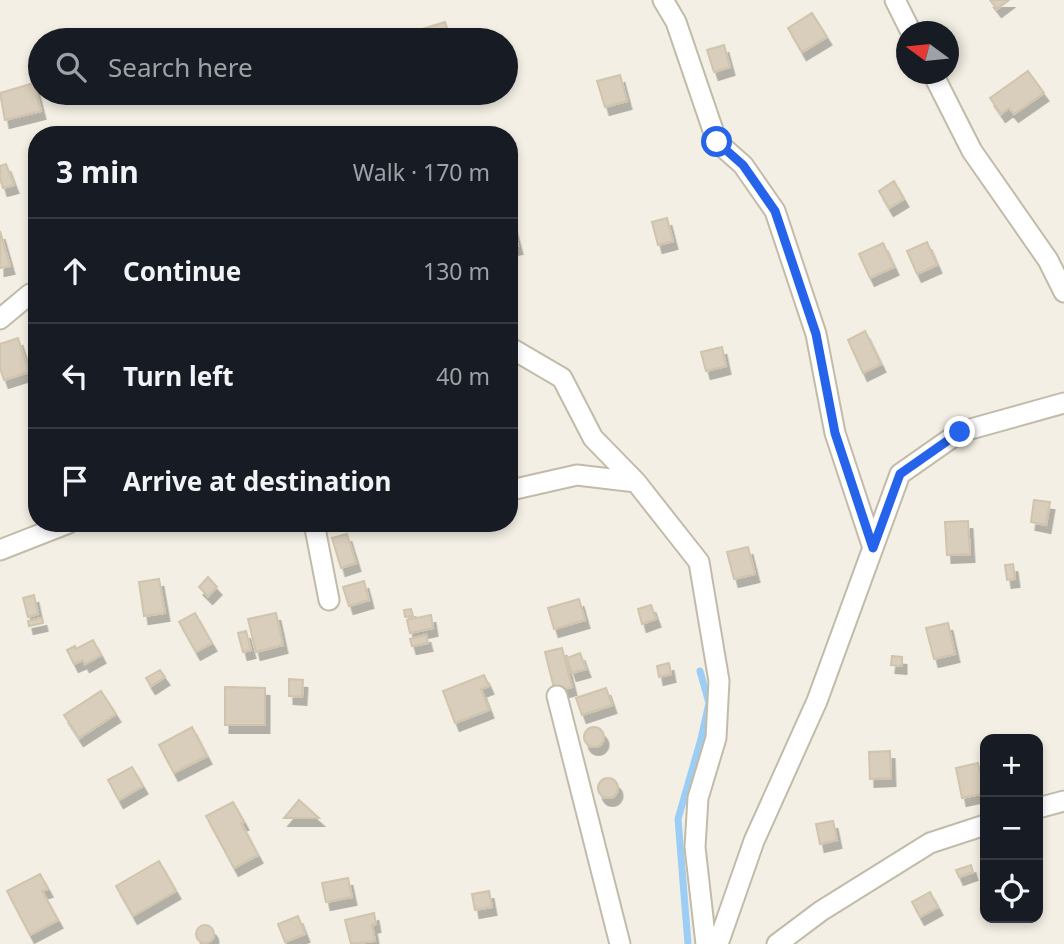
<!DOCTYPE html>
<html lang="en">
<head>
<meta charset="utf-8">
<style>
  :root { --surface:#171b24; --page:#20242c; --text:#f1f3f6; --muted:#9ea1a6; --line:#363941 }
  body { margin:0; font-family:"Noto Sans",sans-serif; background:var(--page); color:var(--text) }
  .controls { position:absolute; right:21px; bottom:21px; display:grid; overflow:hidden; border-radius:14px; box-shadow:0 4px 10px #0003 }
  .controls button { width:63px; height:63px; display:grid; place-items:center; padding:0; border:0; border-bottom:2px solid var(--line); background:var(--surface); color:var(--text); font:35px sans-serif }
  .compass { position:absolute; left:896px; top:21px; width:63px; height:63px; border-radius:50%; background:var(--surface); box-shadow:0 4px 10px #0003; rotate:285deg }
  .stop { position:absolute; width:21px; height:21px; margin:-16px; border:5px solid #2563eb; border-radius:50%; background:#fff }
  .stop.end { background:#2563eb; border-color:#fff; box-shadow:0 2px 7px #0008 }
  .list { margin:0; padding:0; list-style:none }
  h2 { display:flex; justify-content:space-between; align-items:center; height:91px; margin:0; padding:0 28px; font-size:30px }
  h2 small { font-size:23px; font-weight:400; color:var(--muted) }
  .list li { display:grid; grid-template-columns:46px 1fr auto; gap:21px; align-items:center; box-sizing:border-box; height:105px; padding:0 28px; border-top:2px solid var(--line) }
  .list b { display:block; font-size:26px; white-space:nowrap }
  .list em { font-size:23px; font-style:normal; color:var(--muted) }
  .icon { flex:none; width:38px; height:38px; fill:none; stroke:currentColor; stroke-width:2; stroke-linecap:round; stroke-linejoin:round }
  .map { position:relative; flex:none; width:1064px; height:944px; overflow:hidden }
  .search { position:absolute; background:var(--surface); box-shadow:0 4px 10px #0003; left:28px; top:28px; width:490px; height:77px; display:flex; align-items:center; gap:18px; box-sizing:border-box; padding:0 24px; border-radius:38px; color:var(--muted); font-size:26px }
  .panel { position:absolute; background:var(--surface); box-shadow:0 4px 10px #0003; left:28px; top:126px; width:490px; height:406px; border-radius:28px }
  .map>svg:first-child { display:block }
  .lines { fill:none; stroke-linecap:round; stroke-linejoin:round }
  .stream { stroke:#9ccef5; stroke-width:7 }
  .building { fill:#d9cebc; stroke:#d1c4ac; stroke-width:2; filter:url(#shadow) }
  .minor-casing { stroke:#c2bba9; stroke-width:23 }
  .minor { stroke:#fff; stroke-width:19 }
  .route { stroke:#2563eb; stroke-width:9 }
</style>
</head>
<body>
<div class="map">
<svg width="1064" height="944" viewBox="0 0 1064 944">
  <defs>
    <filter id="shadow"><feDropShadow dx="4.5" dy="8" stdDeviation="0" flood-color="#0004"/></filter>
  </defs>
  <rect width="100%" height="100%" fill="#f3efe4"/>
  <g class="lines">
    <path class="stream" d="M688,944L678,819L701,739L709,703L700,671"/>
  </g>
  <path class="building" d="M990,0H1009L997,9Z
    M812,13L827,37L802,52L788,28Z
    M445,22L451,40H422L419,30Z
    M724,45L730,67L714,72L707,50Z
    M1028,71L1044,93L1014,114L1009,108L1001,114L990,98Z
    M620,75L627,101L605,107L597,81Z
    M34,83L41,111L5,120L0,93Z
    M6,164L14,185L3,188L0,178V166Z
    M894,181L904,199L889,208L879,191Z
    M509,212L518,246L509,248Z
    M667,218L673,241L658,245L652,222Z
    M0,231L10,266L0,268Z
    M927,242L937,265L917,274L907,251Z
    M883,243L894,267L870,278L859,254Z
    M865,331L881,364L863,373L848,340Z
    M18,338L29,372L4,380L0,368V344Z
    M722,347L726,366L706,371L701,352Z
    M1034,500L1050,502L1046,525L1031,522Z
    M968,521L970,554L947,555L945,522Z
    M347,534L356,563L341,568L332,538Z
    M748,547L755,574L734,579L727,552Z
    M1013,564L1015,579L1007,580L1005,565Z
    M208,577L217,587L208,596L199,587Z
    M159,579L165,613L144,616L139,582Z
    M364,581L369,600L349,606L343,587Z
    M34,595L38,614L28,617L23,598Z
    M579,599L585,620L554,629L548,608Z
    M651,605L656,619L642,624L638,609Z
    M411,609L413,616L405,617L404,610Z
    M195,613L212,643L196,652L179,622Z
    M276,613L283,645L256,652L248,619Z
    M431,615L433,628L410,633L407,620Z
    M42,618L43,623L29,626L28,621Z
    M948,623L955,654L934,659L926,628Z
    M246,631L251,650L243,652L238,633Z
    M426,635L428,643L412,646L410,639Z
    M93,640L101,655L85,664L83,660L74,664L67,650L75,646L76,649Z
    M562,648L572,687L555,692L545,652Z
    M580,653L586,669L572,673L567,658Z
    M892,656L902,657V666L891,665Z
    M669,663L671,674L659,677L657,666Z
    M160,670L165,677L151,686L146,678Z
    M484,675L489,686L481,689L489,710L455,723L443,691Z
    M289,679L303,680L302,697L289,696Z
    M225,687L265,688V725H225Z
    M606,688L612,705L582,715L576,698Z
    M101,691L116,714L79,738L64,715Z
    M192,727L207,756L174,773L159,745Z
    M584 737a10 10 0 1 1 20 0a10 10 0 1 1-20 0Z
    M890,751L891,778L870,779L869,752Z
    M978,763L985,793L962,798L956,768Z
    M132,767L143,786L119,800L108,780Z
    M598 788a10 10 0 1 1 20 0a10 10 0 1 1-20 0Z
    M299,800L319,818H284Z
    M233,802L244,822L241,823L258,855L234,868L206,816Z
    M833,821L837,840L820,844L816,824Z
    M159,861L176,891L133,916L116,886Z
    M971,865L973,872L959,877L956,870Z
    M40,874L48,889L42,891L58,920L30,935L7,891Z
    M348,878L352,897L326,902L322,883Z
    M489,891L492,907L475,910L472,894Z
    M930,892L938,907L920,917L912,902Z
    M374,913L376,924L372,925L375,941L351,944L345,920Z
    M298,916L305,934L285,942L278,924Z
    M196 934a9 9 0 1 1 18 0a9 9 0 1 1-18 0Z"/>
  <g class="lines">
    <g class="minor-casing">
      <path id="minor" d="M663,0L676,22L717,142L743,165L775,211L816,334L835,433L873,548
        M895,0L911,32
        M933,74L972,151L1048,260L1064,292
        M0,319L30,294
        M509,347L562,378L593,438L636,482L699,562L719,681L716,738L698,798L695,847L706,944
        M509,487L511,490L577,475L636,482
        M314,523L329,600
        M0,550L69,523
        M557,696L620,944
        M1038,808L1064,801
        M718,944L754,841L817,701L900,474L960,432L1064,403
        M777,944L821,911L930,843L985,825"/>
    </g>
    <use href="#minor" class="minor"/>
  </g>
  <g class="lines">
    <path class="route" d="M717,142L743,165L775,211L816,334L835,433L873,548L900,474L960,432"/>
  </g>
</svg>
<div class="controls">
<button>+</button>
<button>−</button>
<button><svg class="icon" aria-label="locate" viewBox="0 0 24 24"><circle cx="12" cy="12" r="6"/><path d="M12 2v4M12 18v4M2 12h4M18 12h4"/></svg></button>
</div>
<svg class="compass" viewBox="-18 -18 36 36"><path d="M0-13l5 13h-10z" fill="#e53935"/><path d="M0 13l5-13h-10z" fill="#9ea1a6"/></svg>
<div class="stop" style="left:717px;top:142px"></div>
<div class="stop end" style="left:960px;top:432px"></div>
<div class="search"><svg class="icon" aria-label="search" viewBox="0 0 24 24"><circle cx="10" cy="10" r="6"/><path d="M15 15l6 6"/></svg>Search here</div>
<section class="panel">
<h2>3 min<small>Walk · 170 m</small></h2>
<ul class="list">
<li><svg class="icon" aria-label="ahead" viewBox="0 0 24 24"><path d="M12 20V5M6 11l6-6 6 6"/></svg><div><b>Continue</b></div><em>130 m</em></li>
<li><svg class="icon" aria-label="left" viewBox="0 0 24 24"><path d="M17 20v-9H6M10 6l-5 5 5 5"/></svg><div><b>Turn left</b></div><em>40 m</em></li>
<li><svg class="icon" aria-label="arrive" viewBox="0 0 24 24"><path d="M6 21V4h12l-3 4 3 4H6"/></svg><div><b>Arrive at destination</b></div></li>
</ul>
</section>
</div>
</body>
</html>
